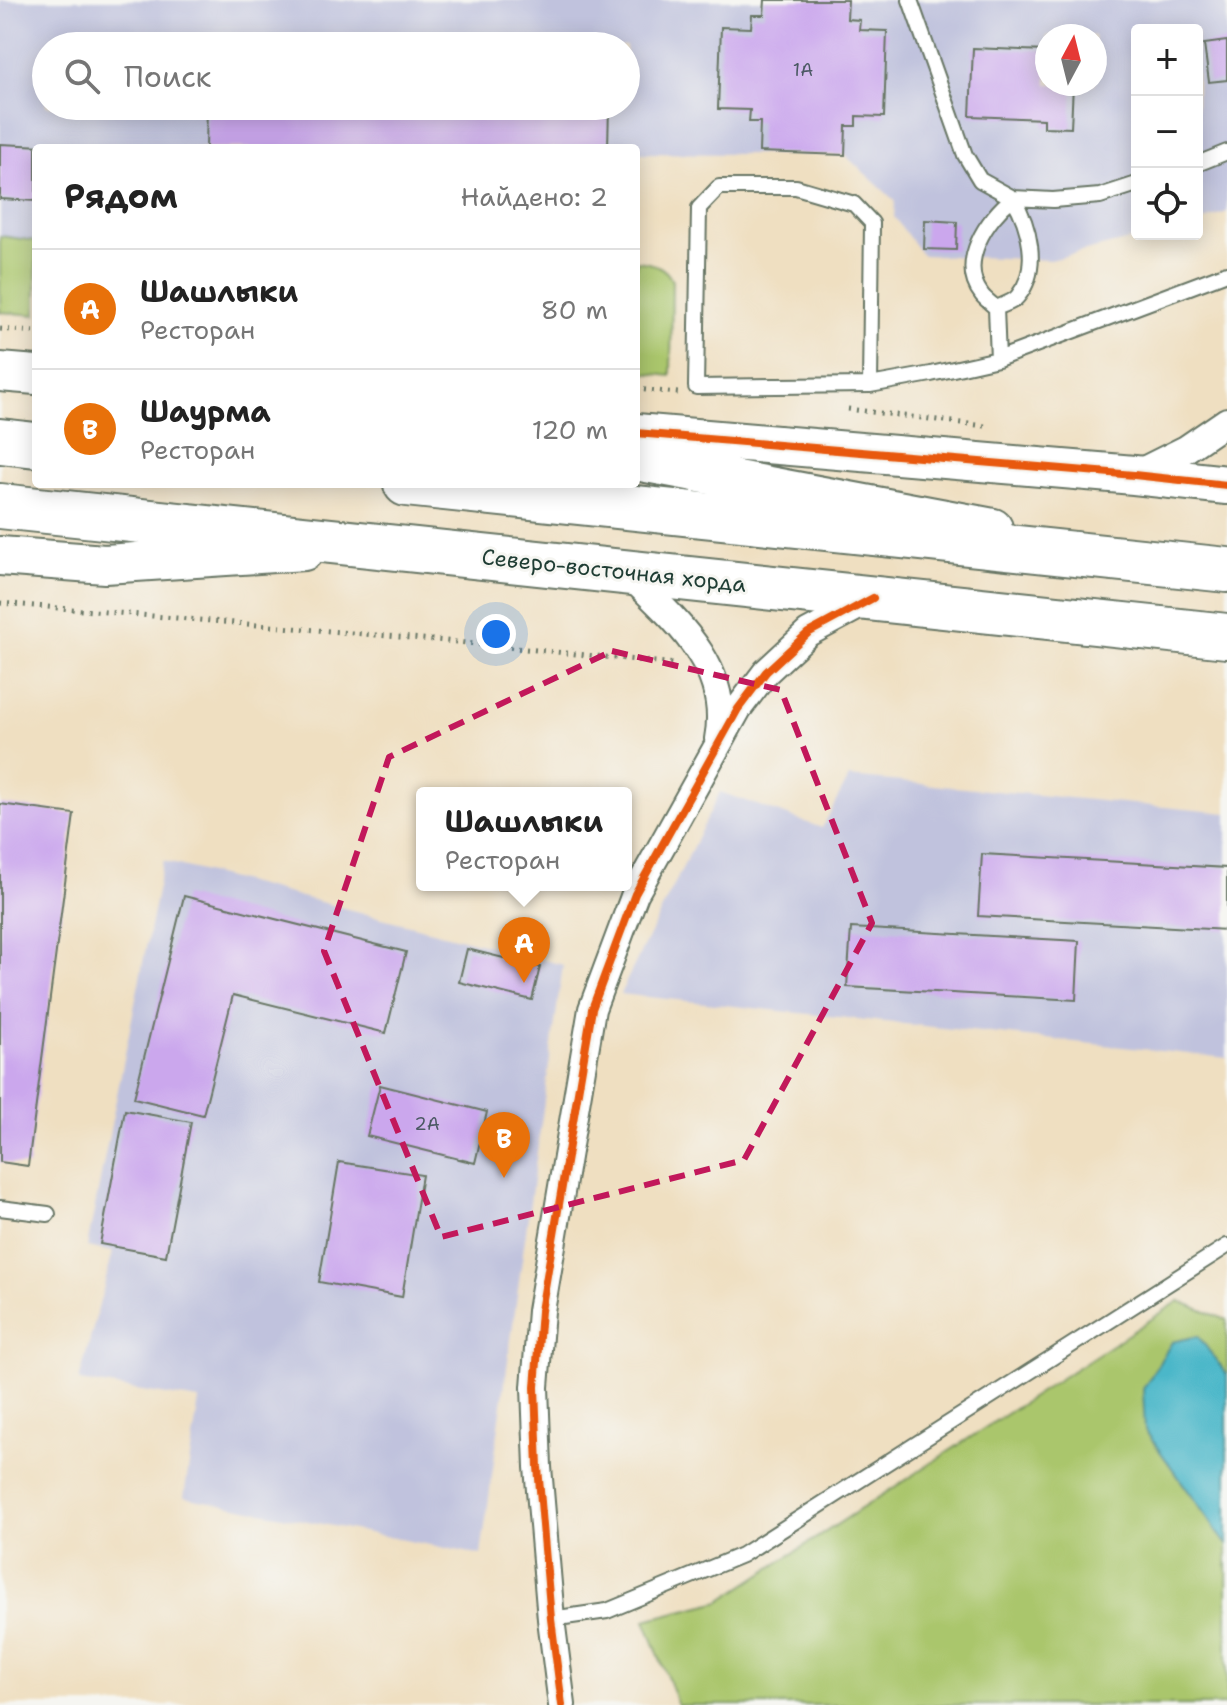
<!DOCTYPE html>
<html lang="ru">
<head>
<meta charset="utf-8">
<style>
  :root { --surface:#fff; --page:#f2f2f2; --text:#222; --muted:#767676; --line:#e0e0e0; --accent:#b5179e }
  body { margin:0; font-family:"Shantell Sans",sans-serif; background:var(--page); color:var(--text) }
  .controls { position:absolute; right:24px; top:24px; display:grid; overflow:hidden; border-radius:8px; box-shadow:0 4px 20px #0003 }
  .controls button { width:72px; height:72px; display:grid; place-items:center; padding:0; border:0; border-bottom:2px solid var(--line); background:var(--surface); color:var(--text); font:40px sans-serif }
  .compass { position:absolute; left:1035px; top:24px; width:72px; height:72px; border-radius:50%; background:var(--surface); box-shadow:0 4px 20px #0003; rotate:7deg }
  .you { position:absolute; left:496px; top:634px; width:28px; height:28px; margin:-20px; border:6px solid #fff; border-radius:50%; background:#1a73e8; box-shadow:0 0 0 12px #1a73e833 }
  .badge { display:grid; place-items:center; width:52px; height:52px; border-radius:50%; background:var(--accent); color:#fff; font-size:26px; font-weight:700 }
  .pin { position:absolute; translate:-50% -66px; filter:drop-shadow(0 2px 4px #0008) }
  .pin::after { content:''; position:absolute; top:42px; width:28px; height:24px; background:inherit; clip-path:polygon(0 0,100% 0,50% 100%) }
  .popup { position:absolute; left:416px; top:787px; width:216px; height:104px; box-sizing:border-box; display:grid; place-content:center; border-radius:8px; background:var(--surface); filter:drop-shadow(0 2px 6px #0005); font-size:26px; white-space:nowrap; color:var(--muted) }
  .popup b { font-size:30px; color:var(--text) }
  .popup::after { content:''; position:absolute; left:50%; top:100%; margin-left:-16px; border:16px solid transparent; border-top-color:var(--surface) }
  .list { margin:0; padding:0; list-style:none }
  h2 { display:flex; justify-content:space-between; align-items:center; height:104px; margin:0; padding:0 32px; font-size:34px }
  h2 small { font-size:26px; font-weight:400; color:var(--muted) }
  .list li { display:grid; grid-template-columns:52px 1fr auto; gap:24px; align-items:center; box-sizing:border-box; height:120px; padding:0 32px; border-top:2px solid var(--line) }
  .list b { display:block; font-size:30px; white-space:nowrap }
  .list p { margin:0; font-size:26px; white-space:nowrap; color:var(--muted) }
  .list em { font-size:26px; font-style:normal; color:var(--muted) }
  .icon { flex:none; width:44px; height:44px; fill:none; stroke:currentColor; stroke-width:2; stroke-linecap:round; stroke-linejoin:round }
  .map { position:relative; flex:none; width:1227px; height:1705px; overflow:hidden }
  .search { position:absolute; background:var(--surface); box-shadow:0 4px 20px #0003; left:32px; top:32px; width:608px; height:88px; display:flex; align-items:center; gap:20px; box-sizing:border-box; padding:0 28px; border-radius:44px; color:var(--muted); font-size:30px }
  .panel { position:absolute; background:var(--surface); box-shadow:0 4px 20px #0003; left:32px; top:144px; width:608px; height:344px; border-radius:8px }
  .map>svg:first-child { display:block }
  .industrial { fill:#c0c2dd; fill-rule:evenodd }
  .green { fill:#aac66c; stroke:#648250; stroke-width:2 }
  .water { fill:#4cb7c9; stroke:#367a7e; stroke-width:2 }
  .building { fill:#cba7ed }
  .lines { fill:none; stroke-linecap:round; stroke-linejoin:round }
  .lane-casing { stroke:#687665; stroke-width:18 }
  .street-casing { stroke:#687665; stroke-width:30 }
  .secondary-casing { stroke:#687665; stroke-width:42 }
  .highway-casing { stroke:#687665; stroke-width:48 }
  .path { stroke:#687665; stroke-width:5; stroke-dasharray:2 6; stroke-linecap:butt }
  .lane { stroke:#fff; stroke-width:14 }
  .street { stroke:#fff; stroke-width:26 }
  .secondary { stroke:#fff; stroke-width:38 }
  .highway { stroke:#fff; stroke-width:44 }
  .cycleway-casing { stroke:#f6f6f2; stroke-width:13 }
  .cycleway { stroke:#e8590c; stroke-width:8 }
  .marked { fill:none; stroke:#c2185b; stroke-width:6; stroke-dasharray:16 10; stroke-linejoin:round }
  .labels { text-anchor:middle; stroke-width:6; stroke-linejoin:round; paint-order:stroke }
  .number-label { font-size:18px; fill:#4a5862 }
  .street-label { font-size:22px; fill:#1f3d34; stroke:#f6f6f2 }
</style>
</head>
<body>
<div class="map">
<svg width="1227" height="1705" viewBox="0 0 1227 1705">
  <rect width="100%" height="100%" fill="#f6f6f2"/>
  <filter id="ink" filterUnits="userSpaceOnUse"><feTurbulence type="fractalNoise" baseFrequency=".0125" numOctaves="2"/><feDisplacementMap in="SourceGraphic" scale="16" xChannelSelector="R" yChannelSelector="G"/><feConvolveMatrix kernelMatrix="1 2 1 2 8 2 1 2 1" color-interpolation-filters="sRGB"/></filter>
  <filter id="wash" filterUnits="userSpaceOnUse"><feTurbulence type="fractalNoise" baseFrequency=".006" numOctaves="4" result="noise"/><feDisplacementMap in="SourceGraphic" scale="32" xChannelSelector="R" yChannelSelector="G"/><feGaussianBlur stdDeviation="1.8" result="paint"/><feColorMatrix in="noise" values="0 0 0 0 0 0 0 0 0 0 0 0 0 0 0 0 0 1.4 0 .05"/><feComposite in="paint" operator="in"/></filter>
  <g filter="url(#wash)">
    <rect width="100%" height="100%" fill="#efdfc1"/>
    <path class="industrial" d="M0,0H1227V212L1197,223V30H1137V234H1153L1050,260L922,255L894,217L895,201L845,155L636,153V148H36V241L0,236ZM1047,36H1095V84H1047ZM46,46H626V106H46Z
      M849,777L1227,813V1058L620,994L720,792L822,828Z
      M163,861L563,965L481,1555L184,1497L199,1400L79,1381L113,1252L87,1247Z"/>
    <path class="green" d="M0,236L36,241V315L0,312Z
      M636,261C652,263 665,265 672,281L671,376L636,372Z
      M1179,1301L1227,1320V1375L1198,1336L1172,1342L1145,1430L1227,1545V1705H678L645,1620L720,1601Z"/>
    <path class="water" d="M1198,1336L1227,1375V1545L1145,1430L1143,1389L1172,1342Z"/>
    <g id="blocks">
      <path class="building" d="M765,0H848L847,19L860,20L859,30L887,31L884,117L856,116V126H846L845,155L759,152L760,122H749L750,110L718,109L721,27L751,28L752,15H764Z
        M1227,41V80L1209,82L1204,44Z
        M973,48L1047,51V84H1073L1071,128L1044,127V119L970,116Z
        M207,106H609L608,148H206Z
        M0,144L43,146V148H36V201L0,199Z
        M925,220L957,222L956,250L924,249Z
        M0,804L74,814L28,1166L0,1162Z
        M982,854L1227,868V930L978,916Z
        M184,896L406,952L386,1033L233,995L203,1115L134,1098Z
        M851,928L1079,941L1076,1000L847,987Z
        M467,949L540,967L532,1000L459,982Z
        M380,1085L487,1112L475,1163L367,1136Z
        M125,1110L191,1122L166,1256L100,1244Z
        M339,1162L422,1175L402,1297L319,1282Z"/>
    </g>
  </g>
  <g filter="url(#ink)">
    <use href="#blocks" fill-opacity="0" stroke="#687665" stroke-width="2"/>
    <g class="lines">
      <g class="lane-casing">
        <path id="lane" d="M910,0L965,155L980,180L1013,198C987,218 957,263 982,295C986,300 992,304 996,308L998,359
          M1197,164L1227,152
          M1013,198L1053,200L1100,196L1137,184
          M996,308C1003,305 1014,302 1018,296C1041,268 1029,225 1013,198
          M870,385L872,223L854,204L796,187H719L699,208L696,387L870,385L931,374L998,359L1227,273
          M0,1208L48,1214
          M551,1619L607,1611L742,1555L1227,1246"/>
      </g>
      <g class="street-casing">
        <path id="street" d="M1134,475L1186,449L1227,421
          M626,572C673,618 732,666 718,739
          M562,1705L551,1619L538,1467L535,1387L541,1311L592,1009L635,894L738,709L766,672L808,633L868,601"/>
      </g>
      <g class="secondary-casing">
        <path id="secondary" d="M0,372L36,375
          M636,433L1134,475L1227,485
          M636,461L993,528
          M0,556L105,564L304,551"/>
      </g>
      <g class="highway-casing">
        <path id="highway" d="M0,441L36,445
          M406,484L1227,570
          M0,506L1227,636"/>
      </g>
      <path class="path" d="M0,329L36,332
        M636,389L679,393
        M848,409L985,426
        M0,603L446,641L676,664"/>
      <use href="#lane" class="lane"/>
      <use href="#street" class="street"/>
      <use href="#secondary" class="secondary"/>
      <use href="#highway" class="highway"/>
      <g class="cycleway-casing">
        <path id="cycleway" d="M636,433L1134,475L1227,485
          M562,1705L551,1619L538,1467L535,1387L541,1311L592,1009L635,894L738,709L766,672L808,633L873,598"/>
      </g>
      <use href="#cycleway" class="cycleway"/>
    </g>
  </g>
  <path class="marked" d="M612,651L781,690L872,923L744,1160L441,1237L324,951L389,757Z"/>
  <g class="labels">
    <g class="number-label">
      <text x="803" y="76">1А</text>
      <text x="427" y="1130">2А</text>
    </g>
    <g class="street-label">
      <text transform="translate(614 570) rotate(6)" y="8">Северо-восточная хорда</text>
    </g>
  </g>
</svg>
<div class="controls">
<button>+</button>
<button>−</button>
<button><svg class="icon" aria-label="locate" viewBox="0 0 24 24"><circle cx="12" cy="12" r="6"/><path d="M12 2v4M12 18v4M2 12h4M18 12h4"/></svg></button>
</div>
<svg class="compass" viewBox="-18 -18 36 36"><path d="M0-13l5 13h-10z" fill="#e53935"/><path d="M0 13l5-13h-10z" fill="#767676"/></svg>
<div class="you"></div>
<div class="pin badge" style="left:524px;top:983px;background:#e8710a">A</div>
<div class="popup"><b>Шашлыки</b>Ресторан</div>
<div class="pin badge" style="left:504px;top:1178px;background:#e8710a">B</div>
<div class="search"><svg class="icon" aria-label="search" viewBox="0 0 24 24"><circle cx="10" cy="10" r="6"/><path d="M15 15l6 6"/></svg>Поиск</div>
<section class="panel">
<h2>Рядом<small>Найдено: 2</small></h2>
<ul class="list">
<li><span class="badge" style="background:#e8710a">A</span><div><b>Шашлыки</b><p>Ресторан</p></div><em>80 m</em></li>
<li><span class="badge" style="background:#e8710a">B</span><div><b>Шаурма</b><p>Ресторан</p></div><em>120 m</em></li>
</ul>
</section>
</div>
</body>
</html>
